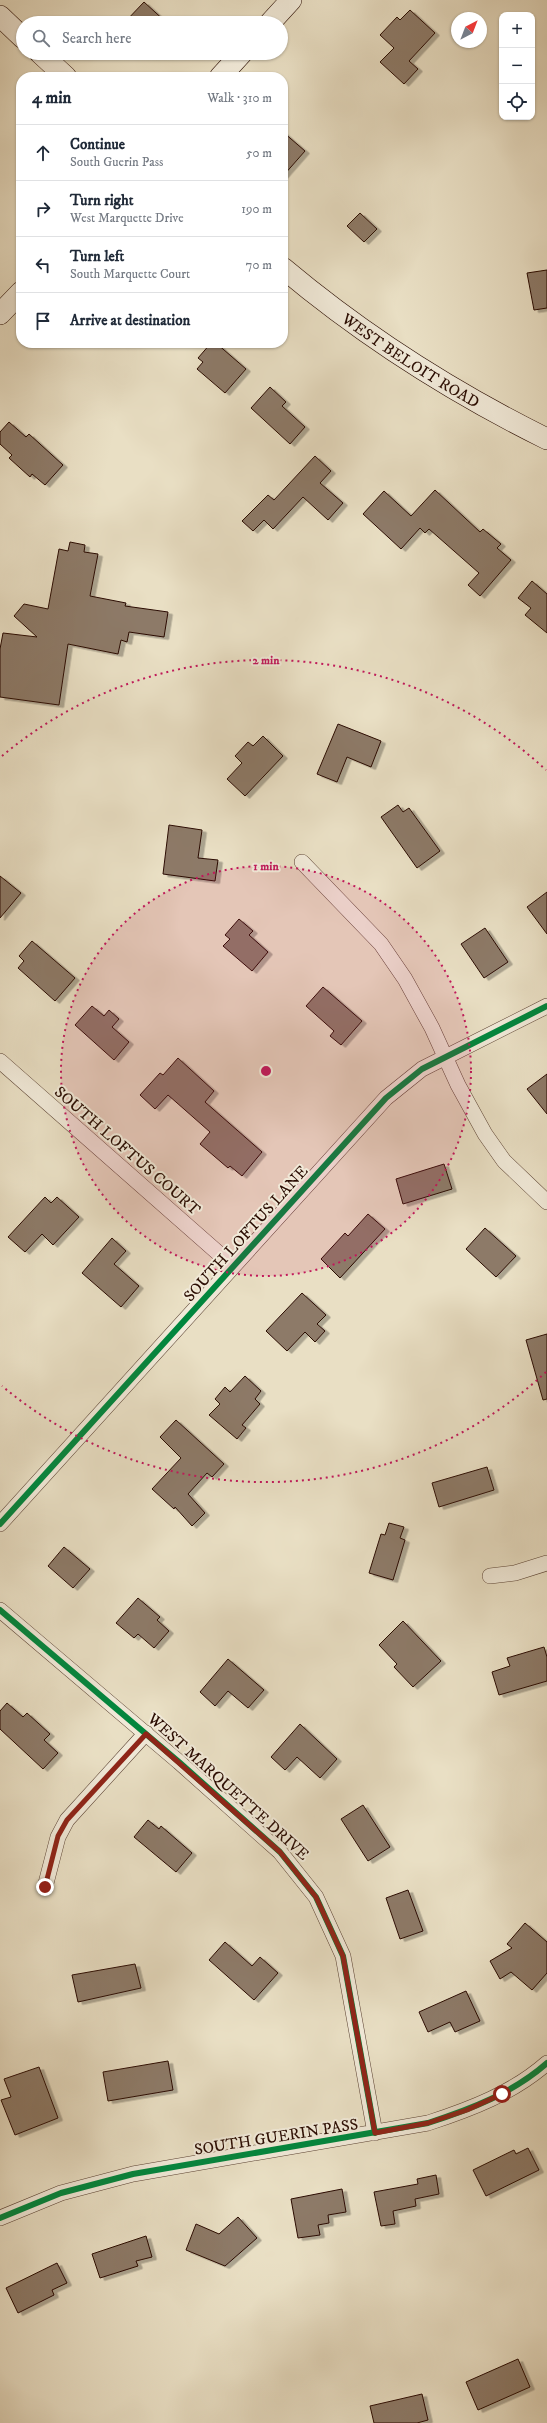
<!DOCTYPE html>
<html lang="en">
<head>
<meta charset="utf-8">
<style>
  :root { --surface:#fff; --page:#f6f6f7; --text:#1f2937; --muted:#747a83; --line:#e0e1e3 }
  body { margin:0; font-family:"IM FELL DW Pica",serif; background:var(--page); color:var(--text) }
  .controls { position:absolute; right:12px; top:12px; display:grid; overflow:hidden; border-radius:8px; box-shadow:0 1px 3px #0004 }
  .controls button { width:36px; height:36px; display:grid; place-items:center; padding:0; border:0; border-bottom:1px solid var(--line); background:var(--surface); color:var(--text); font:20px sans-serif }
  .compass { position:absolute; left:451px; top:12px; width:36px; height:36px; border-radius:50%; background:var(--surface); box-shadow:0 1px 3px #0004; rotate:42deg }
  .stop { position:absolute; width:12px; height:12px; margin:-9px; border:3px solid #8f2418; border-radius:50%; background:#fff }
  .stop.end { background:#8f2418; border-color:#fff; box-shadow:0 1px 4px #0008 }
  .list { margin:0; padding:0; list-style:none }
  h2 { display:flex; justify-content:space-between; align-items:center; height:52px; margin:0; padding:0 16px; font-size:17px }
  h2 small { font-size:13px; font-weight:400; color:var(--muted) }
  .list li { display:grid; grid-template-columns:26px 1fr auto; gap:12px; align-items:center; box-sizing:border-box; height:56px; padding:0 16px; border-top:1px solid var(--line) }
  .list b { display:block; font-size:15px; white-space:nowrap }
  .list p { margin:0; font-size:13px; white-space:nowrap; color:var(--muted) }
  .list em { font-size:13px; font-style:normal; color:var(--muted) }
  .icon { flex:none; width:22px; height:22px; fill:none; stroke:currentColor; stroke-width:2; stroke-linecap:round; stroke-linejoin:round }
  .map { position:relative; flex:none; width:547px; height:2423px; overflow:hidden }
  .search { position:absolute; background:var(--surface); box-shadow:0 1px 3px #0004; left:16px; top:16px; width:272px; height:44px; display:flex; align-items:center; gap:10px; box-sizing:border-box; padding:0 14px; border-radius:22px; color:var(--muted); font-size:15px }
  .panel { position:absolute; background:var(--surface); box-shadow:0 1px 3px #0004; left:16px; top:72px; width:272px; height:276px; border-radius:16px }
  .map>svg:first-child { display:block }
  .building { fill:#8d7a67; stroke:#2a0c02; filter:url(#shadow) }
  .lines { fill:none; stroke-linecap:round; stroke-linejoin:round }
  .street-casing { stroke:#5a4132; stroke-width:16 }
  .secondary-casing { stroke:#2a0c02; stroke-width:22 }
  .street { stroke:#f1ead9; stroke-width:15 }
  .secondary { stroke:#f1ead9; stroke-width:21 }
  .cycleway-casing { stroke:#f1ead9; stroke-width:8 }
  .cycleway { stroke:#00873e; stroke-width:6 }
  .route { stroke:#8f2418; stroke-width:5 }
  .ring { fill:none; stroke:#c2185b; stroke-width:2; stroke-dasharray:2 4 }
  .labels { text-anchor:middle; stroke-width:4; stroke-linejoin:round; paint-order:stroke }
  .street-label { font-size:16px; fill:#2a0c02; stroke:#f1ead9 }
  .centre { fill:#c2185b; stroke:#f1ead9; stroke-width:2 }
  .ring-label { font-size:12px; text-anchor:middle; font-weight:bold; fill:#c2185b; stroke:#f1ead9; stroke-width:4; stroke-linejoin:round; paint-order:stroke }
</style>
</head>
<body>
<div class="map">
<svg width="547" height="2423" viewBox="0 0 547 2423">
  <defs>
    <filter id="shadow"><feDropShadow dx="4.5" dy="2.5" stdDeviation="0" flood-color="#0004"/></filter>
  </defs>
  <rect width="100%" height="100%" fill="#e9dfc4"/>
  <filter id="stains"><feTurbulence type="fractalNoise" baseFrequency=".005" numOctaves="4"/><feColorMatrix values="0 0 0 0 .2 0 0 0 0 .09 0 0 0 0 .02 0 0 0 .5 -.17"/></filter>
  <radialGradient id="worn" r=".72"><stop offset=".6" stop-color="#630" stop-opacity="0"/><stop offset="1" stop-color="#630" stop-opacity=".3"/></radialGradient>
  <path class="building" d="M144,2L167,23H124Z
    M410,10L435,33L409,61L418,69L404,84L380,62L394,48L380,35L397,17L400,20Z
    M283,132L305,151L283,176Z
    M360,213L377,229L364,242L347,226Z
    M547,270V308L534,310L527,273Z
    M211,343H216L246,369L225,393L197,369L203,362L198,358Z
    M270,387L286,402L282,406L305,427L290,444L251,408Z
    M9,422L26,437L29,434L63,465L45,485L32,474L30,477L9,458L12,455L0,444V432Z
    M315,456L331,471L320,483L343,503L328,520L303,497L273,529L264,520L253,531L242,521L268,495L274,500Z
    M435,490L480,532L483,529L501,544L497,548L511,560L480,596L468,585L479,573L429,529L425,533L420,528L401,549L363,514L384,491L411,516Z
    M70,542L85,545L84,552L98,554L90,596L126,603L125,606L168,612L164,637L129,632L127,642L121,640L118,654L68,644L59,705L0,697V649L3,633L37,637L14,616L24,604L48,609L59,549L68,551Z
    M532,581L547,594V633L525,615L531,608L518,598Z
    M338,724L381,741L371,767L347,757L337,782L317,774Z
    M263,736L283,756L245,796L227,779L242,763L235,756L248,742L253,746Z
    M398,805L403,812L409,808L440,851L417,868L381,817Z
    M169,825L202,830L198,858L218,860L215,881L163,874Z
    M0,876L21,893L0,918Z
    M547,892V934L527,907Z
    M239,919L253,931L249,935L268,952L252,971L223,946L230,939L225,935Z
    M485,928L508,962L484,978L461,944Z
    M32,941L75,978L55,1001L18,968L24,961L19,956Z
    M323,987L362,1021L341,1045L330,1036L334,1031L306,1006Z
    M92,1006L104,1016L109,1010L119,1019L112,1027L129,1042L114,1060L75,1025Z
    M178,1058L214,1091L205,1102L262,1152L242,1176L230,1166L228,1168L200,1144L210,1132L168,1095L155,1109L140,1095L160,1073L163,1075Z
    M547,1074V1114L527,1089Z
    M444,1164L452,1189L403,1204L396,1179Z
    M45,1197L51,1203L57,1197L79,1217L53,1245L42,1234L25,1252L8,1237Z
    M368,1214L385,1229L340,1278L321,1259L345,1233L348,1236Z
    M485,1228L516,1256L496,1277L466,1249Z
    M112,1238L126,1251L114,1264L139,1286L121,1307L82,1273Z
    M302,1293L326,1315L317,1324L325,1331L315,1342L305,1332L287,1351L266,1331Z
    M547,1334V1399L543,1400L526,1340Z
    M245,1376L261,1391L255,1399L260,1404L242,1425L246,1428L237,1439L209,1415L220,1404L215,1399L225,1387L230,1392Z
    M176,1420L224,1464L212,1477L207,1473L188,1494L205,1513L192,1526L175,1507L174,1509L152,1489L181,1458L160,1437Z
    M487,1467L494,1490L439,1507L432,1483Z
    M389,1523L404,1527L400,1538L405,1540L393,1580L369,1573L381,1534L385,1535Z
    M64,1547L90,1569L73,1588L48,1566Z
    M138,1598L160,1617L157,1620L169,1631L154,1648L138,1634L134,1638L116,1623Z
    M403,1621L441,1661L413,1687L394,1667L397,1664L379,1645Z
    M544,1647L547,1657V1681L499,1695L492,1672L510,1666L507,1658Z
    M228,1659L264,1690L248,1708L228,1691L215,1706L200,1692Z
    M7,1703L23,1717L27,1713L50,1734L44,1740L58,1753L43,1769L0,1729V1711Z
    M300,1724L337,1759L320,1778L297,1757L285,1770L271,1757Z
    M363,1805L390,1847L368,1861L341,1819Z
    M148,1820L159,1829L161,1826L192,1853L176,1872L134,1837Z
    M408,1890L423,1931L400,1939L386,1898Z
    M525,1923L547,1942V1973L532,1990L511,1972L500,1979L490,1961L512,1948L507,1944Z
    M225,1942L252,1966L260,1957L278,1973L254,2000L209,1960Z
    M135,1964L141,1988L78,2002L72,1975Z
    M466,1991L480,2021L455,2032L450,2022L428,2032L419,2012Z
    M168,2061L173,2090L108,2101L103,2072Z
    M39,2067L58,2118L15,2135L1,2100L11,2097L4,2079Z
    M528,2148L539,2170L486,2196L473,2170L514,2150L516,2154Z
    M436,2175L439,2194L415,2199L416,2206L393,2211L395,2224L381,2226L374,2192L418,2184L417,2179Z
    M342,2189L346,2212L328,2215L329,2223L318,2225L320,2235L298,2238L291,2199Z
    M238,2217L257,2238L225,2266L186,2250L196,2224L219,2234Z
    M146,2236L152,2257L136,2261L138,2266L100,2278L92,2254Z
    M57,2263L67,2283L52,2290L54,2295L18,2313L6,2288Z
    M518,2359L530,2387L478,2410L466,2382Z
    M422,2394L428,2420L417,2423H374L370,2406Z"/>
  <g class="lines">
    <g class="street-casing">
      <path id="street" d="M302,862L381,944L405,979L432,1028L458,1085L485,1134L504,1161L547,1202
        M0,1061L233,1266
        M0,1524L386,1098L422,1069L547,1006
        M490,1576L515,1573L547,1563
        M0,1610L179,1762L280,1852L316,1897L343,1956L375,2133
        M45,1887L58,1837L67,1820L146,1733
        M0,2218L61,2193L133,2174L428,2123C471,2109 513,2093 547,2063"/>
    </g>
    <g class="secondary-casing">
      <g id="secondary">
        <path d="M0,16L23,38"/>
        <path d="M270,23L291,0"/>
        <path d="M40,53L66,77"/>
        <path d="M220,77L242,53"/>
        <path id="s1" d="M283,268C364,336 452,392 547,439"/>
        <path d="M0,314L21,292"/>
      </g>
    </g>
    <use href="#street" class="street"/>
    <use href="#secondary" class="secondary"/>
    <g class="cycleway-casing">
      <path id="cycleway" d="M0,1524L386,1098L422,1069L547,1006
        M0,1610L179,1762L280,1852L316,1897L343,1956L375,2133
        M0,2218L61,2193L133,2174L428,2123C471,2109 513,2093 547,2063"/>
    </g>
    <use href="#cycleway" class="cycleway"/>
  </g>
  <g class="lines">
    <path class="route" d="M45,1887L58,1836L67,1820L146,1734L280,1852L316,1897L343,1956L375,2133L428,2123L467,2110L502,2094"/>
  </g>
  <circle cx="266" cy="1071" r="205" fill="#c2185b" fill-opacity=".12"/>
  <g class="ring">
    <circle cx="266" cy="1071" r="205"/>
    <path d="M546 1372A411 411 0 0 1 2 1386M2 756A411 411 0 0 1 546 770"/>
  </g>
  <g class="labels">
    <g class="street-label">
      <text dy="6" stroke="none"><textPath href="#s1" startOffset="158">WEST BELOIT ROAD</textPath></text>
      <text transform="translate(128 1150) rotate(41)" y="6">SOUTH LOFTUS COURT</text>
      <text transform="translate(245 1233) rotate(-48)" y="6">SOUTH LOFTUS LANE</text>
      <text transform="translate(229 1786) rotate(42)" y="6">WEST MARQUETTE DRIVE</text>
      <text transform="translate(276 2136) rotate(-9)" y="6">SOUTH GUERIN PASS</text>
    </g>
  </g>
  <circle cx="266" cy="1071" r="6" class="centre"/>
  <g class="ring-label">
    <text x="266" y="664">2 min</text>
    <text x="266" y="870">1 min</text>
  </g>
  <rect width="100%" height="100%" filter="url(#stains)"/>
  <rect width="100%" height="100%" fill="url(#worn)"/>
</svg>
<div class="controls">
<button>+</button>
<button>−</button>
<button><svg class="icon" aria-label="locate" viewBox="0 0 24 24"><circle cx="12" cy="12" r="6"/><path d="M12 2v4M12 18v4M2 12h4M18 12h4"/></svg></button>
</div>
<svg class="compass" viewBox="-18 -18 36 36"><path d="M0-13l5 13h-10z" fill="#e53935"/><path d="M0 13l5-13h-10z" fill="#747a83"/></svg>
<div class="stop" style="left:502px;top:2094px"></div>
<div class="stop end" style="left:45px;top:1887px"></div>
<div class="search"><svg class="icon" aria-label="search" viewBox="0 0 24 24"><circle cx="10" cy="10" r="6"/><path d="M15 15l6 6"/></svg>Search here</div>
<section class="panel">
<h2>4 min<small>Walk · 310 m</small></h2>
<ul class="list">
<li><svg class="icon" aria-label="ahead" viewBox="0 0 24 24"><path d="M12 20V5M6 11l6-6 6 6"/></svg><div><b>Continue</b><p>South Guerin Pass</p></div><em>50 m</em></li>
<li><svg class="icon" aria-label="right" viewBox="0 0 24 24"><path d="M7 20v-9h11M14 6l5 5-5 5"/></svg><div><b>Turn right</b><p>West Marquette Drive</p></div><em>190 m</em></li>
<li><svg class="icon" aria-label="left" viewBox="0 0 24 24"><path d="M17 20v-9H6M10 6l-5 5 5 5"/></svg><div><b>Turn left</b><p>South Marquette Court</p></div><em>70 m</em></li>
<li><svg class="icon" aria-label="arrive" viewBox="0 0 24 24"><path d="M6 21V4h12l-3 4 3 4H6"/></svg><div><b>Arrive at destination</b></div></li>
</ul>
</section>
</div>
</body>
</html>
